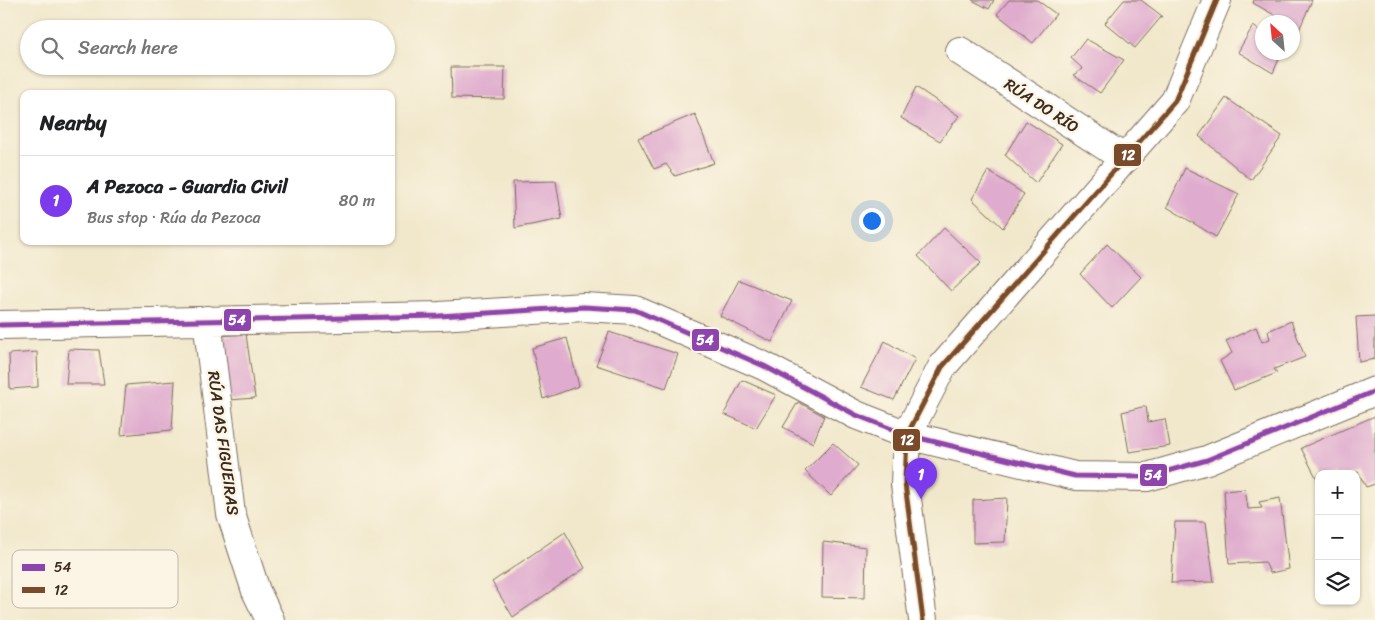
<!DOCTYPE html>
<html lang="en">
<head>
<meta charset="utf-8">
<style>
  :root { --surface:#fff; --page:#f2f2f2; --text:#202124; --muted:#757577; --line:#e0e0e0; --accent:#7c3aed }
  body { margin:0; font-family:Sriracha,sans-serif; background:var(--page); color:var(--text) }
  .controls { position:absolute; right:15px; bottom:15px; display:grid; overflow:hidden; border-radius:10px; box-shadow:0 1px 4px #0004 }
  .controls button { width:45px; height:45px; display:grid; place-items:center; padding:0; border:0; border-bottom:1px solid var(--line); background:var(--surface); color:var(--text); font:25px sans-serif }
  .compass { position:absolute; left:1255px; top:15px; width:45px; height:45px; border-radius:50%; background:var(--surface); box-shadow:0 1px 4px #0004; rotate:333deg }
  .you { position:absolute; left:871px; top:220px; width:18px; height:18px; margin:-12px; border:4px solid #fff; border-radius:50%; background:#1a73e8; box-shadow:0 0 0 8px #1a73e833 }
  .badge { display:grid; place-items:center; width:32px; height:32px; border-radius:50%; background:var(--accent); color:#fff; font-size:16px; font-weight:700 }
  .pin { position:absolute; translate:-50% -41px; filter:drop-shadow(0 1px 2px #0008) }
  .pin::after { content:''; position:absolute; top:26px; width:18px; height:15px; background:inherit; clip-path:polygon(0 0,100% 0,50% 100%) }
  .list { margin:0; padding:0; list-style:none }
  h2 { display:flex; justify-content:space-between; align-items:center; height:65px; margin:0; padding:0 20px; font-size:21px }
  h2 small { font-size:16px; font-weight:400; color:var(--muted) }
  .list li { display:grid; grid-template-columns:32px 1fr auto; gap:15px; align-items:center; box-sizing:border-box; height:90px; padding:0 20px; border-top:1px solid var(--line) }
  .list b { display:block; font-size:19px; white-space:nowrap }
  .list p { margin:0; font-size:16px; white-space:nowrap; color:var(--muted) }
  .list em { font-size:16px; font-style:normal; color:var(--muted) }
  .icon { flex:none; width:28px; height:28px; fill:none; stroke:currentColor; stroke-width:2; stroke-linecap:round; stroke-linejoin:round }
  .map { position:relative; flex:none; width:1375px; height:620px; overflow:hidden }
  .search { position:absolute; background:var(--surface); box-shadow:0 1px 4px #0004; left:20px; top:20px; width:375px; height:55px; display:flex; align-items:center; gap:12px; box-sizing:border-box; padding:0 18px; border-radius:28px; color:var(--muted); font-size:19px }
  .panel { position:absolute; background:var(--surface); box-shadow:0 1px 4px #0004; left:20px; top:90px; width:375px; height:155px; border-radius:10px }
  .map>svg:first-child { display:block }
  .building { fill:#dfabce }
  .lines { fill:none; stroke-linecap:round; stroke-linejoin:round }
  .minor-casing { stroke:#7b6c5b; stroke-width:30 }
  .minor { stroke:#fff; stroke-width:28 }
  .bus-1-casing { stroke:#fcf5e5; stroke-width:9 }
  .bus-2-casing { stroke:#fcf5e5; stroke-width:9 }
  .bus-1 { stroke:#8e44ad; stroke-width:5 }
  .bus-2 { stroke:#7a4b2a; stroke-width:5 }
  .labels { text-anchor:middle; stroke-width:5; stroke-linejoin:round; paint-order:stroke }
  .street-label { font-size:16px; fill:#3b2a1e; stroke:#fcf5e5 }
  .key { fill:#fcf5e5; stroke:#c2b8a9; stroke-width:1 }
  .key-label { font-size:14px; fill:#3b2a1e }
  .line-badge { stroke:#fcf5e5; stroke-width:2 }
  .badge-label { font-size:14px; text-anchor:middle; font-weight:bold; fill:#fff }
</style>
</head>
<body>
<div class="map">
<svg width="1375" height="620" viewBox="0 0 1375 620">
  <rect width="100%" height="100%" fill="#fcf5e5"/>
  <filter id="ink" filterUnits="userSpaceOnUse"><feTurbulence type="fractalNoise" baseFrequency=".02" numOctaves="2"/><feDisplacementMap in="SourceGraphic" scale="10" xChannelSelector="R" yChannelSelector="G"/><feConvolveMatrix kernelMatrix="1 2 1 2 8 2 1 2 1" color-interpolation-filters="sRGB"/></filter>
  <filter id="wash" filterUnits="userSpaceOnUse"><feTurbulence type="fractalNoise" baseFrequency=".0096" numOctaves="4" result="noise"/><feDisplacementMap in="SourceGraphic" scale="20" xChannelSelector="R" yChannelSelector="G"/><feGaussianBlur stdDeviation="1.12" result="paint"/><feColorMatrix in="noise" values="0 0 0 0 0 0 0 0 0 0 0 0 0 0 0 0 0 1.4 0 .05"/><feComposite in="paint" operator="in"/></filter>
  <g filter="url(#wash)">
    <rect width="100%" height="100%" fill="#f1e8cc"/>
    <g id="blocks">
      <path class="building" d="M972,0H994L989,9Z
        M1009,0H1037L1056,14L1033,43L997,14Z
        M1124,0H1141L1162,16L1135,48L1105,23Z
        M1254,0H1312L1299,30L1292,26V22H1287L1253,3Z
        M1253,26L1262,32V52H1282L1273,73L1238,52Z
        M1086,39L1124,60L1100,93L1073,75L1083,69L1071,58Z
        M451,67H505L504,99L452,98Z
        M916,87L959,116L940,141L901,118Z
        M1226,98L1282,136L1251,180L1199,136Z
        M695,114L714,163L675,176L666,164L654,169L638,138Z
        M1026,121L1062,144L1036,183L1005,155Z
        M1185,168L1239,194L1216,237L1167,207Z
        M988,171L1024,194L1003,228L972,199Z
        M556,181L562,219L515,228L513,182Z
        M944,228L981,263L951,291L918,256Z
        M1107,244L1141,277L1112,308L1080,274Z
        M739,280L792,301L772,342L720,316Z
        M1375,316V359L1359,362L1356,317Z
        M1291,321L1305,357L1274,369L1277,373L1234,390L1220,361L1232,353L1226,341L1256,327L1262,342L1270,339L1268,331Z
        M609,332L678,354L666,388L596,365Z
        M246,334L255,398L230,400L220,336Z
        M567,338L579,386L543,399L532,348Z
        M885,341L915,359L894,400L861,387Z
        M69,349L99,350L104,384H66Z
        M37,352L38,387L10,389L9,354Z
        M742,380L776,395L756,428L724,414Z
        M175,381L172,430L121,435L126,385Z
        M798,402L824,416L813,443L783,427Z
        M1146,406L1148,422L1165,419L1170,446L1129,452L1122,412Z
        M1375,416V484L1366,487L1358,472L1354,474H1319V483L1301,448Z
        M833,443L858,465L831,496L805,471Z
        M1245,489L1248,509L1262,508L1259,502L1280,498L1289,569L1270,573L1265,562L1229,564L1224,491Z
        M1007,498L1005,542L973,543V500Z
        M1175,522H1206L1214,582L1171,583Z
        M565,532L585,568L513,617L492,582Z
        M823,542L866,547L865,598L822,597Z"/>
    </g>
  </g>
  <g filter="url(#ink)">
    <use href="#blocks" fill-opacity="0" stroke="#7b6c5b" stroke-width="1"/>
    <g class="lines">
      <g class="minor-casing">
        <path id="minor" d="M960,51L1125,159
          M207,320L231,514L256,591L270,620
          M0,325L439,316L584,307L635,310L764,366L856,415L907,435L1075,476L1147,477L1207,460L1375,391
          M923,620L905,484L907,435L942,367L1175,101L1217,0"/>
      </g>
      <use href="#minor" class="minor"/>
      <g class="bus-1-casing">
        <path id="bus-1" d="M0,325L439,316L584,307L635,310L764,366L856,415L907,435L1075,476L1147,477L1207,460L1375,391"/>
      </g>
      <g class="bus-2-casing">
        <path id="bus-2" d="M923,620L905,484L907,435L942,367L1175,101L1217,0"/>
      </g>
      <use href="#bus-1" class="bus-1"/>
      <use href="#bus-2" class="bus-2"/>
    </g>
  </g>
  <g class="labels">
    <g class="street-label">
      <text transform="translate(1042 105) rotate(33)" y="6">RÚA DO RÍO</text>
      <text transform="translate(224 443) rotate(82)" y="6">RÚA DAS FIGUEIRAS</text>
    </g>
  </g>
  <rect x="12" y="550" width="166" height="58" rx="8" class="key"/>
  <rect x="22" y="564" width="23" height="7" fill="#8e44ad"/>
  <rect x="22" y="587" width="23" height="6" fill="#7a4b2a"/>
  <g class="key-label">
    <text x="54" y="572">54</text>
    <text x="54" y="595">12</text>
  </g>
  <g class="line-badge">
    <rect x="1113" y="143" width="29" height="24" rx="5" fill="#7a4b2a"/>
    <rect x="223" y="308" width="29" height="24" rx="5" fill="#8e44ad"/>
    <rect x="691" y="328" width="29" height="24" rx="5" fill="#8e44ad"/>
    <rect x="892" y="428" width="29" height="24" rx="5" fill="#7a4b2a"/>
    <rect x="1139" y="463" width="29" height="24" rx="5" fill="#8e44ad"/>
  </g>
  <g class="badge-label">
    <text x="1128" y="160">12</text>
    <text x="237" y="325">54</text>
    <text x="705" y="345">54</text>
    <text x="907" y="445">12</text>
    <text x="1153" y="480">54</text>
  </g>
</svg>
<div class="controls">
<button>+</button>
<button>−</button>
<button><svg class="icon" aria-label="layers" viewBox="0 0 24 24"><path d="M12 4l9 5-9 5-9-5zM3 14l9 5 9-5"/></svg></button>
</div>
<svg class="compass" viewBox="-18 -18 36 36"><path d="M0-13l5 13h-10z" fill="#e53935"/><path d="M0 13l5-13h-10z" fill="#757577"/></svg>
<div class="you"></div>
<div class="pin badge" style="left:921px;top:499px">1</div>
<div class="search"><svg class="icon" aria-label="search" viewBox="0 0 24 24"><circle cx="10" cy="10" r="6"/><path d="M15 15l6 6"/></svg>Search here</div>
<section class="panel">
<h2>Nearby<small></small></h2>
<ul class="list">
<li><span class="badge">1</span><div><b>A Pezoca - Guardia Civil</b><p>Bus stop · Rúa da Pezoca</p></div><em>80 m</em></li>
</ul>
</section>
</div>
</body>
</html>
